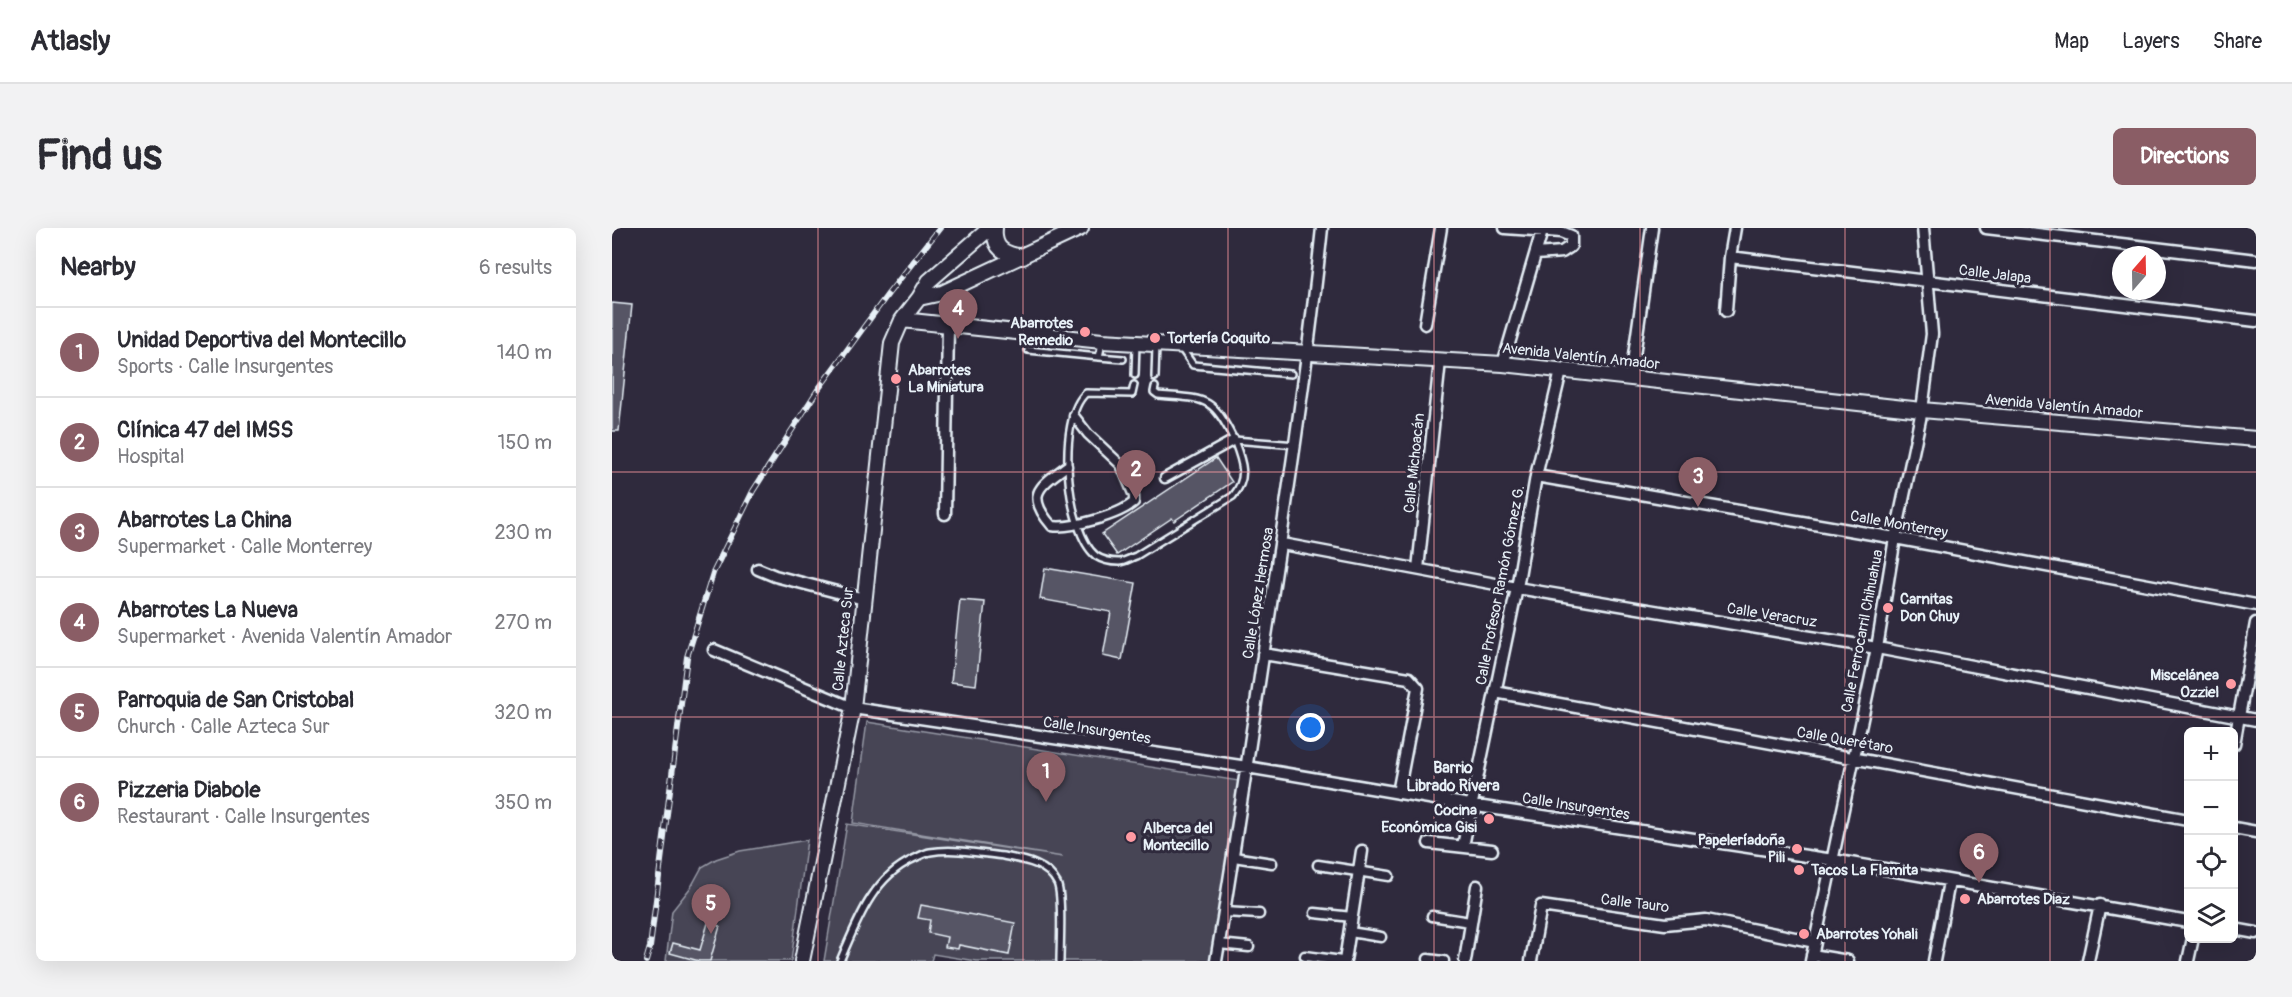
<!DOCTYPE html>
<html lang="en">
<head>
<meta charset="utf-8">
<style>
  :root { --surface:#fff; --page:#f2f2f3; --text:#2b2b33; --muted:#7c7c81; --line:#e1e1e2; --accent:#8a5d65 }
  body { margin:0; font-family:Pangolin,sans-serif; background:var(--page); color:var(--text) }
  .controls { position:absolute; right:18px; bottom:18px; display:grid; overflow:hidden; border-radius:9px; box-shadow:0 6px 24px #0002 }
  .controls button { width:54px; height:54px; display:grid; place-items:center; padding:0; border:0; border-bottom:2px solid var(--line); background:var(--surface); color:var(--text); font:30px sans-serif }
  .compass { position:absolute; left:1500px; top:18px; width:54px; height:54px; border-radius:50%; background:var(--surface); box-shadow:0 6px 24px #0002; rotate:20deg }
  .you { position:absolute; left:699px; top:500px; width:21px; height:21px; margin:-15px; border:4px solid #fff; border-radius:50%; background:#1a73e8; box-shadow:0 0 0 9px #1a73e833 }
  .badge { display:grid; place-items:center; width:39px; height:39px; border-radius:50%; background:var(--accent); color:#fff; font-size:20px; font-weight:700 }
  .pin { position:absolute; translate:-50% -50px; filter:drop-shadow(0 2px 3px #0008) }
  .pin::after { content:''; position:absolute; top:32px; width:21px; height:18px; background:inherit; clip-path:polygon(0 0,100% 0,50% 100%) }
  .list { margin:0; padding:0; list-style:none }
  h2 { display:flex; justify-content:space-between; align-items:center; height:78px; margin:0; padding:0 24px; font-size:26px }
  h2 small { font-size:20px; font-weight:400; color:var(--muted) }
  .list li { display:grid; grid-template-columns:39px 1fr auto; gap:18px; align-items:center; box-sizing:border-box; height:90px; padding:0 24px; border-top:2px solid var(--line) }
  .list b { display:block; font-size:22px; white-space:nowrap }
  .list p { margin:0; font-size:20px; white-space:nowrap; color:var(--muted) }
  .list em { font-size:20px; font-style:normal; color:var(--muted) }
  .icon { flex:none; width:33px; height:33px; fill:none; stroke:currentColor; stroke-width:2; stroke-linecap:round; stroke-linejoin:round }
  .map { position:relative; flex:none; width:1644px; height:733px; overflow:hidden; border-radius:9px }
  header { display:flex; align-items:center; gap:36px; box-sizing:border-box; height:84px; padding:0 30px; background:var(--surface); border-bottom:2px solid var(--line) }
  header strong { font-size:28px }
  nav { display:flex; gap:33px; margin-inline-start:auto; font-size:21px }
  .intro { display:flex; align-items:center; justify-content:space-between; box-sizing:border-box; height:144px; padding:0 36px }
  h1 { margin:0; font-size:42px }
  .button { padding:15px 27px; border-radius:9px; background:var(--accent); color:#fff; font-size:21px; font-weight:700 }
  main { display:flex; gap:36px; padding:0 36px }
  aside { flex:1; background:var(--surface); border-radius:9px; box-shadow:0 6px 24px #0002 }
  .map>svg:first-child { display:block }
  .green { fill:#464455; stroke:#979aa6; stroke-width:1.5 }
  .building { fill:#575565; stroke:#e8f1f8; stroke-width:1.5 }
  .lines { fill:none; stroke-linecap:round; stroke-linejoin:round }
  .service-casing { stroke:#e8f1f8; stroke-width:10 }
  .pedestrian-casing { stroke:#e8f1f8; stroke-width:13 }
  .minor-casing { stroke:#e8f1f8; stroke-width:15 }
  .tertiary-casing { stroke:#e8f1f8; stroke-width:18 }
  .service { stroke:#2f2a3d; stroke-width:5 }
  .pedestrian { stroke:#2f2a3d; stroke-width:8 }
  .minor { stroke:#2f2a3d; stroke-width:10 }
  .tertiary { stroke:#2f2a3d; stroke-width:14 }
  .rail-casing { stroke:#e8f1f8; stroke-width:6 }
  .rail { stroke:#2f2a3d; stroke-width:4; stroke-dasharray:11; stroke-linecap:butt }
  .grid { fill:none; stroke:#ff9aa2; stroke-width:1.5; stroke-opacity:0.55 }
  .poi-dot { fill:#ff9aa2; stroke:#2f2a3d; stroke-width:2 }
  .labels { text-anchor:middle; stroke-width:6; stroke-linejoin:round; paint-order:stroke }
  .street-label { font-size:15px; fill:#e8f1f8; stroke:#2f2a3d }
  .poi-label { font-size:15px; font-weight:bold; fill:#e8f1f8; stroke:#2f2a3d; text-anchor:start }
  .neighbourhood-label { font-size:16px; font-weight:bold; fill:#e8f1f8; stroke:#2f2a3d }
</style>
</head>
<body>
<header>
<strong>Atlasly</strong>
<nav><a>Map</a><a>Layers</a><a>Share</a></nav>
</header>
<div class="intro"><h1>Find us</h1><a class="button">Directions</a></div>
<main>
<aside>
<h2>Nearby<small>6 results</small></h2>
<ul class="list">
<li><span class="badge">1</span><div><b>Unidad Deportiva del Montecillo</b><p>Sports · Calle Insurgentes</p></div><em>140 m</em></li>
<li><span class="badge">2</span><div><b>Clínica 47 del IMSS</b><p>Hospital</p></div><em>150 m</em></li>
<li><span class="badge">3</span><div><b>Abarrotes La China</b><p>Supermarket · Calle Monterrey</p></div><em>230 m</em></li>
<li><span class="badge">4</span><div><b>Abarrotes La Nueva</b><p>Supermarket · Avenida Valentín Amador</p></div><em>270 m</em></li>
<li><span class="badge">5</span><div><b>Parroquia de San Cristobal</b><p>Church · Calle Azteca Sur</p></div><em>320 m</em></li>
<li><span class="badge">6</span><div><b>Pizzeria Diabole</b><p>Restaurant · Calle Insurgentes</p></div><em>350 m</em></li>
</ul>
</aside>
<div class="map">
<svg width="1644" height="733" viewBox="0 0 1644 733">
  <rect width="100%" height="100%" fill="#2f2a3d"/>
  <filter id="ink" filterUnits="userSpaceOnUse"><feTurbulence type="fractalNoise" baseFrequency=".0167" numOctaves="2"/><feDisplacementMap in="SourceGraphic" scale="12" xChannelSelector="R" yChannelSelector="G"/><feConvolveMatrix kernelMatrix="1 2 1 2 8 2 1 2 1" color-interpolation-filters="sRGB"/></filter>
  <g filter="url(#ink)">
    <path class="green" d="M255,494L627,553L599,733H364L321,726L319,733H212L235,596L451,629L241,595Z
      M195,612L179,733H54L60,683L79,659L90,639L104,631L128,623Z"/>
    <path class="building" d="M0,75L20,77L7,203H0Z
      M604,230L620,254L562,293L560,290L505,327L490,306Z
      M433,340L524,355L510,432L491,428L499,384L428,371Z
      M348,372L373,374L364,457L339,454Z
      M309,677L403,695L397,727L347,717L346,721L333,719L335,709L316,705L318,692L306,690Z
      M96,695L108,698L98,733H87L58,725L61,715L88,722Z"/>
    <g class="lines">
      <g class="service-casing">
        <path id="service" d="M569,120L581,137L679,146
          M416,122L487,129L490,115
          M487,129L511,131
          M523,147L524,116
          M543,149L544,117
          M522,157L520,166L474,165C444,191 454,304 484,328C490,332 499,334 507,334C512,334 518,330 524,328L621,268C637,249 630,233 622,212L684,217
          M543,159L542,164L546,167C593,171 600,167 622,212
          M228,733C245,694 260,650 301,631C306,629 312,625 318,624C341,620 367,625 391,628C411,632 435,635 445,655C451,667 448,717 448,733"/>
      </g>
      <g class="pedestrian-casing">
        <path id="pedestrian" d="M455,238C428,258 412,266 440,298C458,301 508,287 522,274V268L509,237L476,206L462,188
          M553,250L622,212
          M622,629L660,635
          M706,637L777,648
          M612,684L647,686
          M703,685L740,689
          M820,688L858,694
          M738,704L769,709
          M607,716L637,719
          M693,728L730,733
          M816,731L832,733"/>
      </g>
      <g class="minor-casing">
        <path id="minor" d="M893,0L949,4L959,8V18L950,24L924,26
          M1374,0L1644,32
          M1118,29L1644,93
          M1114,83L1118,29L1123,0
          M813,96L829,0
          M891,136L930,3
          M1019,149L1040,0
          M924,248L1283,310L1644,377
          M333,286L336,98
          M670,316L905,360L1265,420L1644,492
          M146,341L163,348L252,371
          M806,341L828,133
          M102,422L241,480L635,539L858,577L1221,632L1576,694
          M651,426L797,450L806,460L786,565
          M883,464L1576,592
          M1622,516L1644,395
          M1622,600L1644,604
          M817,615L880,622
          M851,618L905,360L924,248L949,143
          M1622,701L1644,705
          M1200,727L1236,733
          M604,733C621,631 636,530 651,428C673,285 695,143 710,0
          M733,733L750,623
          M853,733L865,658
          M919,733L929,678L1053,696L1094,692L1203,714
          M1199,733L1265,420L1283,310L1310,182L1320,106L1311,0
          M1322,733L1337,654
          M1476,733L1488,677
          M1576,733L1581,710"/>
      </g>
      <g class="tertiary-casing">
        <path id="tertiary" d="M383,0C381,21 392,26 411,29
          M307,70L330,65L469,0
          M290,92L490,113L891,136L1310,182L1644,211
          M190,733L241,480L280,115L290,92L307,70L317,53L378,0"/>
      </g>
      <use href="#service" class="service"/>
      <use href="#pedestrian" class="pedestrian"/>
      <use href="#minor" class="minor"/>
      <use href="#tertiary" class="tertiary"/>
      <g class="rail-casing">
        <path id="rail" d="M34,733L38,719L75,429L101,345L141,263L205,163L276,66L328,0"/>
      </g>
      <use href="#rail" class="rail"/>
    </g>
  </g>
  <path class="grid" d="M206,0V733M411,0V733M616,0V733M822,0V733M1028,0V733M1233,0V733M1438,0V733M0,244H1644M0,489H1644"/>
  <g class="poi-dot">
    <circle cx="473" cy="104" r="6"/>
    <circle cx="543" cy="110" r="6"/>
    <circle cx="284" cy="151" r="6"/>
    <circle cx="1276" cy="380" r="6"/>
    <circle cx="1619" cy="456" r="6"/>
    <circle cx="877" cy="591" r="6"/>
    <circle cx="519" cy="609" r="6"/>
    <circle cx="1185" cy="621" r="6"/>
    <circle cx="1187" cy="642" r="6"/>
    <circle cx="1353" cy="671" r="6"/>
    <circle cx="1192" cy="706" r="6"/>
  </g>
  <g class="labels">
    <g class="street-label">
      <text transform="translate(1383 46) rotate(7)" y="5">Calle Jalapa</text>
      <text transform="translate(969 128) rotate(6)" y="5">Avenida Valentín Amador</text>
      <text transform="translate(1452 178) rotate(5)" y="5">Avenida Valentín Amador</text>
      <text transform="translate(802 235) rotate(-84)" y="5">Calle Michoacán</text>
      <text transform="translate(1287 296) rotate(10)" y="5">Calle Monterrey</text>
      <text transform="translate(888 357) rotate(-79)" y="5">Calle Profesor Ramón Gómez G.</text>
      <text transform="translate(646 365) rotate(-81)" y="5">Calle López Hermosa</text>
      <text transform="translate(1160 387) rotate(9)" y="5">Calle Veracruz</text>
      <text transform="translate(1250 403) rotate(-79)" y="5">Calle Ferrocarril Chihuahua</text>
      <text transform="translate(231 411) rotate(-84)" y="5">Calle Azteca Sur</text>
      <text transform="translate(485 502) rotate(9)" y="5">Calle Insurgentes</text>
      <text transform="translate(1233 512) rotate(10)" y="5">Calle Querétaro</text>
      <text transform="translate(964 578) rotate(9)" y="5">Calle Insurgentes</text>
      <text transform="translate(1023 675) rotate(7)" y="5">Calle Tauro</text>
    </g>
    <g class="poi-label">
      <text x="461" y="100" text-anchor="end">Abarrotes<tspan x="461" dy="17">Remedio</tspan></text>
      <text x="555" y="115">Tortería Coquito</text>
      <text x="296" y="147">Abarrotes<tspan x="296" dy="17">La Miniatura</tspan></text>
      <text x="1288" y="376">Carnitas<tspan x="1288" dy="17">Don Chuy</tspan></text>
      <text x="1607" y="452" text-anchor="end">Miscelánea<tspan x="1607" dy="17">Ozziel</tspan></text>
      <text x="865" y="587" text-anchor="end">Cocina<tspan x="865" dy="17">Económica Gisi</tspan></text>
      <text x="531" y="605">Alberca del<tspan x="531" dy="17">Montecillo</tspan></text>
      <text x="1173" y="617" text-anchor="end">Papeleríadoña<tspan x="1173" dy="17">Pili</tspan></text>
      <text x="1199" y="647">Tacos La Flamita</text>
      <text x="1365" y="676">Abarrotes Diaz</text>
      <text x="1204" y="711">Abarrotes Yohali</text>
    </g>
    <g class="neighbourhood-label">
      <text x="841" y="545">Barrio<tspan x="841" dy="18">Librado Rivera</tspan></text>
    </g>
  </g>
</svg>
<div class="controls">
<button>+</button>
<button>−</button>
<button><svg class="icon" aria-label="locate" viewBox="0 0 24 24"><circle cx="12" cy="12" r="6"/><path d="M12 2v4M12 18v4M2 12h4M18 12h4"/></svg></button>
<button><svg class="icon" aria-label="layers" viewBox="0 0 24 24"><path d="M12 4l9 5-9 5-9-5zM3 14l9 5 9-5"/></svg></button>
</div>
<svg class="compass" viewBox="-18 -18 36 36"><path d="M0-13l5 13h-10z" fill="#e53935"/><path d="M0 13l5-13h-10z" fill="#7c7c81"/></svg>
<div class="you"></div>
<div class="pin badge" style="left:434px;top:574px">1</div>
<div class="pin badge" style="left:524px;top:272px">2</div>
<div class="pin badge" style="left:1086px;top:279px">3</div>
<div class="pin badge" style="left:346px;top:111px">4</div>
<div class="pin badge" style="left:99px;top:706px">5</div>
<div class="pin badge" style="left:1367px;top:655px">6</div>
</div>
</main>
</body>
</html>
